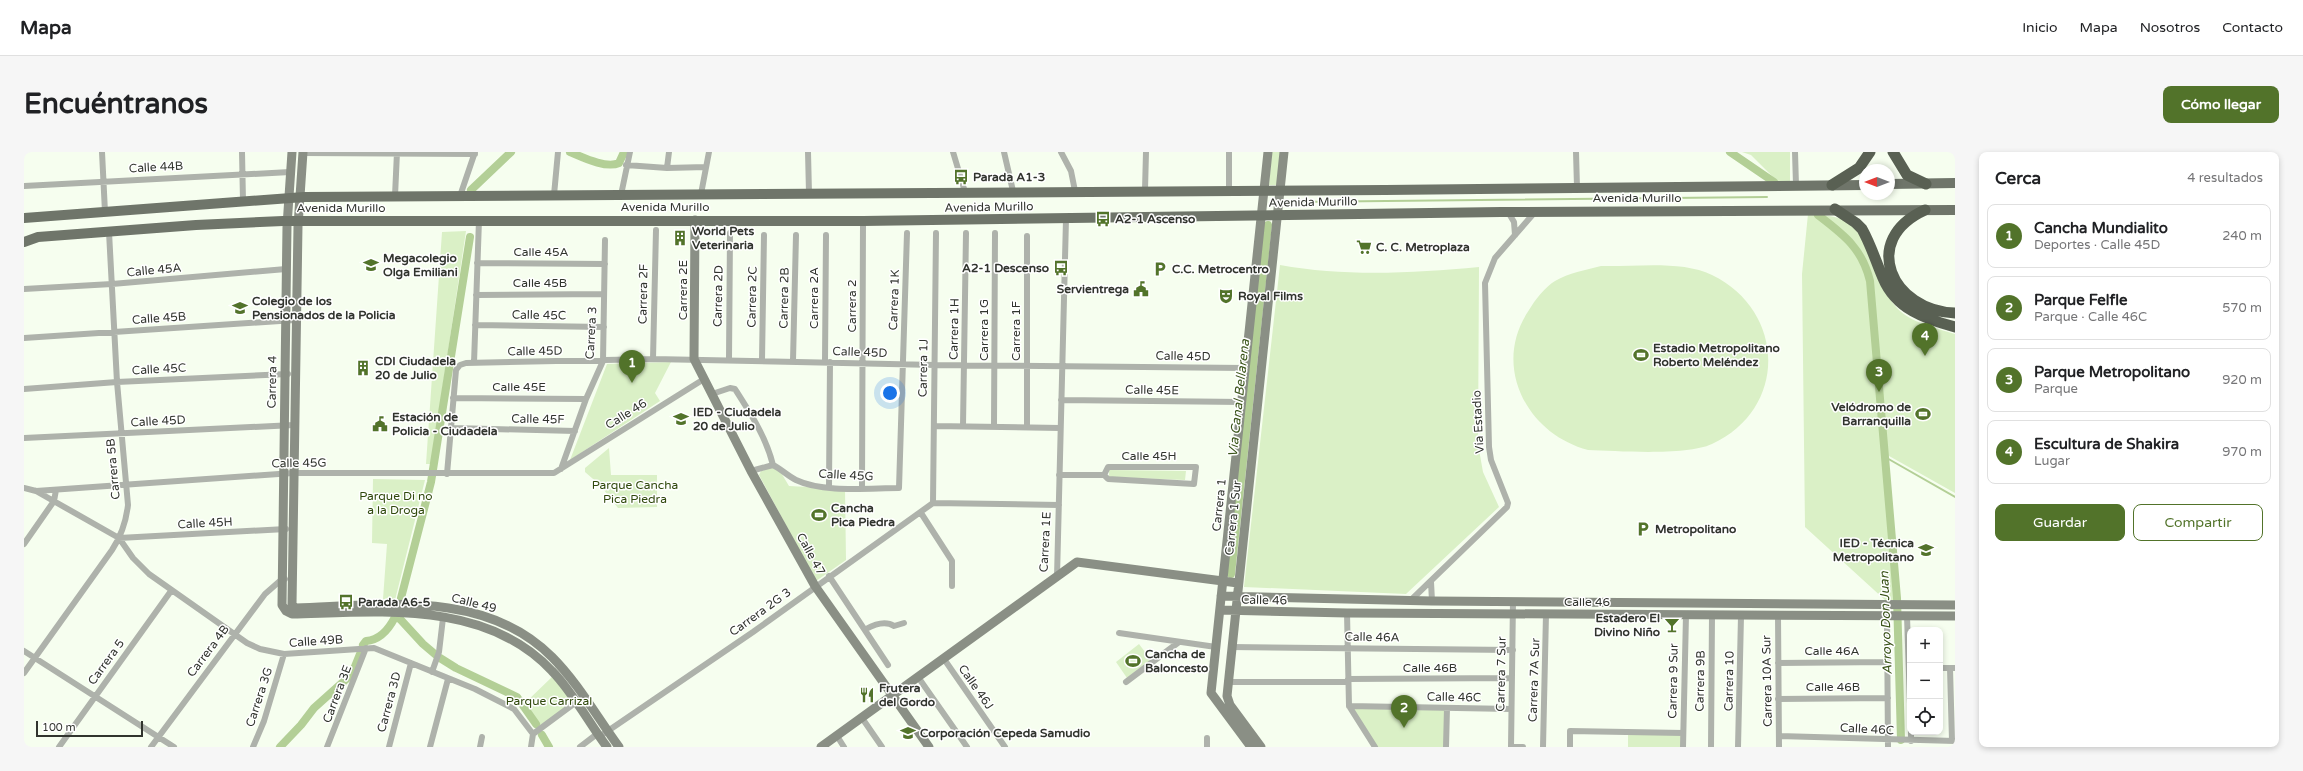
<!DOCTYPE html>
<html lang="es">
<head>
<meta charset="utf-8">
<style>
  :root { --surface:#fff; --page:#f6f6f6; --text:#202124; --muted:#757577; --line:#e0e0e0; --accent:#52732a }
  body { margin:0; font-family:"Varela Round",sans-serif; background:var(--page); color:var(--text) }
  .controls { position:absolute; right:12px; bottom:12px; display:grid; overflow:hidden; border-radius:8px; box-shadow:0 2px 6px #0003 }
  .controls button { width:36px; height:36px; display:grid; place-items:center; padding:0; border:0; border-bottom:1px solid var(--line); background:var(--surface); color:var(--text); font:20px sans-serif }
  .compass { position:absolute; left:1835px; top:12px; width:36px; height:36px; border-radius:50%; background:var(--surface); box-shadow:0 2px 6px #0003; rotate:270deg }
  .scale { position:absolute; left:12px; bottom:10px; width:107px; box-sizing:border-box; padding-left:4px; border:2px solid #31342e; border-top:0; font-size:11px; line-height:14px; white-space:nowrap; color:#31342e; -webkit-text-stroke:3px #fff; paint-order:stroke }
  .you { position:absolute; left:866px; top:241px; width:14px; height:14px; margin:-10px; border:3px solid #fff; border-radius:50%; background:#1a73e8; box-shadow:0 0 0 6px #1a73e833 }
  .badge { display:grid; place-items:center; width:26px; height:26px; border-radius:50%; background:var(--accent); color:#fff; font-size:13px; font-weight:700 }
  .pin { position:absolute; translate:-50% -33px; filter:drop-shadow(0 1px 2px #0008) }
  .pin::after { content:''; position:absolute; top:21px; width:14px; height:12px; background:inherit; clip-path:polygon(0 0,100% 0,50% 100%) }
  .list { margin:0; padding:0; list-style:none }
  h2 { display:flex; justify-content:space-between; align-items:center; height:52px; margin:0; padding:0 16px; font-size:17px }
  h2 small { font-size:13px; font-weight:400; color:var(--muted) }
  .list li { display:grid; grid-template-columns:26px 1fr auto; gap:12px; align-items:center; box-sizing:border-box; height:64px; margin:0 8px 8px; padding:0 8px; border:1px solid var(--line); border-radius:8px }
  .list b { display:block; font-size:15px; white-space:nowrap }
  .list p { margin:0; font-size:13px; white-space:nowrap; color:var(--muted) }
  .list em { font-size:13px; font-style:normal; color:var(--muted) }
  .actions { display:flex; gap:8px; padding:12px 16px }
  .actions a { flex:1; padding:9px 0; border:1px solid var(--accent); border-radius:8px; text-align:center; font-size:14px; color:var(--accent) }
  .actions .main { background:var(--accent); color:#fff }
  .icon { flex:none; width:22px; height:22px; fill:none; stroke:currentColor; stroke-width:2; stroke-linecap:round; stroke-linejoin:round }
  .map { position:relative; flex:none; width:1931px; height:595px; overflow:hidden; border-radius:8px }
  header { display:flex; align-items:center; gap:24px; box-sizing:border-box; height:56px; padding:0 20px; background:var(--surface); border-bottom:1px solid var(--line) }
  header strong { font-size:19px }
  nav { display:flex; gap:22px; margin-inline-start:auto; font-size:14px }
  .intro { display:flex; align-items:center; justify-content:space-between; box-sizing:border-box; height:96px; padding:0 24px }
  h1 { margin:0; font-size:28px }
  .button { padding:10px 18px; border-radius:8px; background:var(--accent); color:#fff; font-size:14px; font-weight:700 }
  main { display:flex; gap:24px; padding:0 24px }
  aside { flex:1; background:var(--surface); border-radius:8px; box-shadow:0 2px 6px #0003 }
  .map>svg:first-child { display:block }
  .green { fill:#daf0c6 }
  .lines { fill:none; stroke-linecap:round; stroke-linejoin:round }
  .stream { stroke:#b3cf96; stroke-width:2 }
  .canal { stroke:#b3cf96; stroke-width:8 }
  .street { stroke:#aeb2ab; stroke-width:6 }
  .secondary { stroke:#8a8f85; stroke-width:9 }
  .primary { stroke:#6f756a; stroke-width:10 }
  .highway { stroke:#596053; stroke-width:11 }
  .labels { text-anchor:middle; stroke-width:3; stroke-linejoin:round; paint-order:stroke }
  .street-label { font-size:12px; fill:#31342e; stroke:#fff }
  .poi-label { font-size:12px; font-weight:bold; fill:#31342e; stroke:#fff; text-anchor:start }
  .park-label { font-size:12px; fill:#30490c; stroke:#fff }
  .water-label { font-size:13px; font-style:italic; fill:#395318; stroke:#fff }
</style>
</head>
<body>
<header>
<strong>Mapa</strong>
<nav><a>Inicio</a><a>Mapa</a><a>Nosotros</a><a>Contacto</a></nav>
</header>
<div class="intro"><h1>Encuéntranos</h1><a class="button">Cómo llegar</a></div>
<main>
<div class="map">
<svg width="1931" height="595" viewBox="0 0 1931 595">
  <rect width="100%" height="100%" fill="#f6feef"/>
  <path class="green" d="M1248,0H1256L1253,33H1245Z
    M1718,0H1766V30H1754L1727,3Z
    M1784,62C1794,63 1805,63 1814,66C1846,74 1851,133 1873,156C1887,171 1912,176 1931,182V341L1858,300L1871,448H1861L1781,375L1778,122Z
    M442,79L407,312H402L418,80Z
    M1256,113C1321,125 1390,121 1455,115L1454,292L1459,320L1475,355L1382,442L1220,435Z
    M1577,114C1610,115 1658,108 1688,123C1762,159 1764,257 1688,292C1662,304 1594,299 1564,298C1503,282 1467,214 1505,158C1511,148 1521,135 1531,129C1545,121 1561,118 1577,114Z
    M647,210L631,241L636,249L546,308L583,212Z
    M585,296L587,323H633V355L594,356L576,333L561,320V316Z
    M748,315L756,319L765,334L821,337L822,408L792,429L735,323L737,319Z
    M1085,318L1162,319L1161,328L1085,325Z
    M349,327L401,328L371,448L359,447L363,392L348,391Z
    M1115,492L1127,508L1103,526L1092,510Z
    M529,524L549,551L515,574L501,551Z
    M1326,555L1421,556L1420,595H1353Z
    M1604,582L1657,583V595H1604Z"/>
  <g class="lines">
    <path class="stream" d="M1269,50L1743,45
      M1861,305L1931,345"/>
    <path class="canal" d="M546,0C558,5 582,17 595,11L600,0
      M1706,0L1750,30
      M447,38L487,0
      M1794,63C1820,83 1838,96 1846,129L1873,446L1877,588
      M1207,422L1244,73
      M377,446L407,330L446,85
      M339,493L342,489C356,488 365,477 371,465L376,467L399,492L412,503
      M416,506L432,516L493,545L512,572
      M518,583L525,595
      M256,595L277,573L290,556L328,522L336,502"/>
    <path class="street" d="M78,0L81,60
      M218,0L219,49
      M784,0L785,41
      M929,0L941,40
      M980,0L989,39
      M1037,0L1047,19L1051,39
      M1552,0L1553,35
      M1771,0L1772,33
      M279,1L451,2
      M602,13L643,16L682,15
      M643,16L645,0
      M0,34L266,20
      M1121,38L1122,0
      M1205,39V0
      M677,42L685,0
      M530,43L534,0
      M597,43L606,0
      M371,44L373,0
      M436,44L451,0
      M1484,60L1490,70L1491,83
      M453,111L581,112
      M0,137L88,132L262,117
      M452,143L580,142
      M451,173L580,175
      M0,186L271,168
      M629,207L632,78
      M705,208L706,81
      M738,208L740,83
      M769,209L772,83
      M801,210L802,83
      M450,211L455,68
      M0,237L93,230L264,222
      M688,242L706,236L711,237C727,262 742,285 749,313
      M429,246L562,247
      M1037,248L1218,250
      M910,274L1036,276
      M939,274L942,81
      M970,274L971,81
      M1003,275V84
      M428,276L551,279
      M0,286L270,273
      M1084,315H1172L1170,332L1084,327L1080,323Z
      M537,317L562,247L579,209L581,88
      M727,319L749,313C757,317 764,324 772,328C799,341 845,336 875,336L883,81
      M423,322L432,218L436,213L442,211L629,207L911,213L1221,216
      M1035,323H1080
      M805,335L806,210
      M0,336L12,339L269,321H530L680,227
      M838,336L839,69
      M12,339L95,386L109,406L125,422L223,491L236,497L260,502L350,496L451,537L490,557L509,582
      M909,351L912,81
      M909,351L1035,353
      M897,361L928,409V434
      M95,386L262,377
      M0,392L30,349L32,338
      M805,424L864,513
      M1033,425L1042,67
      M1407,430L1408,449
      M1387,448L1483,355L1484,351L1467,308L1465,295L1461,131L1471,106L1511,60
      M1323,461L1325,554L1351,595
      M1754,463L1755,595
      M1863,464L1864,595
      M1883,464L1886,552
      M842,477C851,472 861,468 870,474L880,471
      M1095,481L1192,495
      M1207,495L1489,498
      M0,499L150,595
      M920,507L981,595
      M1754,511L1863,510
      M1916,516H1931
      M1926,516L1928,589
      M408,520L415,500L419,466
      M0,521L88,398C98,383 102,370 104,353L93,230L85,80
      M894,525L943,595
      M1324,527L1488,526
      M1102,530L1155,490
      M1203,530H1324
      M1754,547L1864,546
      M1325,554L1487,557
      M838,566L858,595
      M1887,580V589
      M813,584L820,595
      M1755,584L1931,589
      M575,585L729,480L909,351
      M35,595L147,439
      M127,595L241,442L257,428L261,427
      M229,595L240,569L260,502
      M303,595L342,496
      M365,595L387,511
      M406,595L424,527
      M456,595L458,585
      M507,595L509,582L559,545
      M556,595L573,582
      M1183,595V586
      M1422,595L1423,556
      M1487,595L1489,449
      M1487,595H1499
      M1519,595L1522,462
      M1546,595V579L1659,581
      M1659,595L1662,463
      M1687,595L1688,463
      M1714,595L1717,464"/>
    <path class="secondary" d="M268,0L263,74L258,453L262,459L268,462C356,460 462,448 528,519C548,539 565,571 583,595
      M279,0L274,74L268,453L272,456C358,453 461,437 528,505C554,531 573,565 595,595
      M671,68L670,207L727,319L791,434L905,595
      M1197,444L1408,449L1931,453
      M1196,458L1323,461L1931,464
      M797,595L1053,410L1214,431
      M1227,595L1187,541L1244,0
      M1237,595L1206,553L1203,544L1260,0"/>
    <path class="primary" d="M1865,32L1931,31
      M0,66L280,45L1361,38L1841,33
      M0,90L14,85L172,73L259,69H839L1477,60L1931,58"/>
    <path class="highway" d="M1869,0L1883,23L1902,32
      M1808,33L1835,16L1846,0
      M1811,57L1832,71L1838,77C1847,93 1852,110 1859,126C1872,157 1901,167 1931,175
      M1901,58C1835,88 1868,159 1931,161"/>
  </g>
  <defs>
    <g id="bus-bare" transform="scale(1.2)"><path d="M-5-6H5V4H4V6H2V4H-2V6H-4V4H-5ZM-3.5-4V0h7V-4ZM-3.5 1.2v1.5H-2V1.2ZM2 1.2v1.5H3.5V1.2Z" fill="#52732a" stroke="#fff" stroke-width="2.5" paint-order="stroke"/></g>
    <g id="building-bare" transform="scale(1.2)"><path d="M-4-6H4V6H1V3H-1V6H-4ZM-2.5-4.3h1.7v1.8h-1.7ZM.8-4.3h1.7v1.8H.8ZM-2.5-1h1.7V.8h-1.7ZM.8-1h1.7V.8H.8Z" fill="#52732a" stroke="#fff" stroke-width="2.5" paint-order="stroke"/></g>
    <g id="supermarket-bare" transform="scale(1.2)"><path d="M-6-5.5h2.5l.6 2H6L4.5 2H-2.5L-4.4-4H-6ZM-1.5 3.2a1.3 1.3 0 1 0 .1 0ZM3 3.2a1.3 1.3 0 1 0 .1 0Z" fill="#52732a" stroke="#fff" stroke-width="2.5" paint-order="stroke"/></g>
    <g id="school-bare" transform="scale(1.2)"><path d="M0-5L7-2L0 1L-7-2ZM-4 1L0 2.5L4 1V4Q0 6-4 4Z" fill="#52732a" stroke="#fff" stroke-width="2.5" paint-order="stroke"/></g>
    <g id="parking-bare" transform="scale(1.2)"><path d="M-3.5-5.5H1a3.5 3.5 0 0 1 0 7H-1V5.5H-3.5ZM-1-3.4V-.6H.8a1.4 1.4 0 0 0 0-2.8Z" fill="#52732a" stroke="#fff" stroke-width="2.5" paint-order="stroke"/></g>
    <g id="civic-bare" transform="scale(1.2)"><path d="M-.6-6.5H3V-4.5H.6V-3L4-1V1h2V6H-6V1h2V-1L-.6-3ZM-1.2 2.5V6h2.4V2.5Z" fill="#52732a" stroke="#fff" stroke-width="2.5" paint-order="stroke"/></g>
    <g id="theatre-bare" transform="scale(1.2)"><path d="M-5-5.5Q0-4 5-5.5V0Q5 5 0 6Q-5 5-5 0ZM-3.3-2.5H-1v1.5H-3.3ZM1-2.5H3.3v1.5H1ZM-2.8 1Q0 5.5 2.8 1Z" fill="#52732a" stroke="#fff" stroke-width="2.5" paint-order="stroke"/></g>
    <g id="stadium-bare" transform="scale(1.2)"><path d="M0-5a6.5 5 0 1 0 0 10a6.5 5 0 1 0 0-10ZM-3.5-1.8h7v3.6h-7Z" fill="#52732a" stroke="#fff" stroke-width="2.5" paint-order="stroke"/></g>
    <g id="bar-bare" transform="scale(1.2)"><path d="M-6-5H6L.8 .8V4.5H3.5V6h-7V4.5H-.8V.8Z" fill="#52732a" stroke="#fff" stroke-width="2.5" paint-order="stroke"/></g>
    <g id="restaurant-bare" transform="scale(1.2)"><path d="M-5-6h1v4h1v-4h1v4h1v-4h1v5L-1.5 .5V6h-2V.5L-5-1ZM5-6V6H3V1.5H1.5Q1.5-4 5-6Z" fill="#52732a" stroke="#fff" stroke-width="2.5" paint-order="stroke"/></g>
  </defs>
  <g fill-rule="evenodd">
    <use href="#bus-bare" x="937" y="25"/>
    <use href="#bus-bare" x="1079" y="67"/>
    <use href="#building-bare" x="656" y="86"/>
    <use href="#supermarket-bare" x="1340" y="95"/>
    <use href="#school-bare" x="347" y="113"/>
    <use href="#bus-bare" x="1037" y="116"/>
    <use href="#parking-bare" x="1136" y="117"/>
    <use href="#civic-bare" x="1117" y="137"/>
    <use href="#theatre-bare" x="1202" y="144"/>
    <use href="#school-bare" x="216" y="156"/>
    <use href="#stadium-bare" x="1617" y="203"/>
    <use href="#building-bare" x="339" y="216"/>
    <use href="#stadium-bare" x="1899" y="262"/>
    <use href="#school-bare" x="657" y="267"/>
    <use href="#civic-bare" x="356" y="272"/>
    <use href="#stadium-bare" x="795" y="363"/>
    <use href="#parking-bare" x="1619" y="377"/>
    <use href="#school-bare" x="1902" y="398"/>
    <use href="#bus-bare" x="322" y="450"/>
    <use href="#bar-bare" x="1648" y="473"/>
    <use href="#stadium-bare" x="1109" y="509"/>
    <use href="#restaurant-bare" x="843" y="543"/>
    <use href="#school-bare" x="884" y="581"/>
  </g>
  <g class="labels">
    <g class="street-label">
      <text transform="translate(132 15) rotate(-3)" y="4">Calle 44B</text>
      <text x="1613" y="50">Avenida Murillo</text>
      <text transform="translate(1289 50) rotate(-1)" y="4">Avenida Murillo</text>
      <text x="641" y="59">Avenida Murillo</text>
      <text transform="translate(965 55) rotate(-1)" y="4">Avenida Murillo</text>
      <text x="317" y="60">Avenida Murillo</text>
      <text x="517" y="104">Calle 45A</text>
      <text transform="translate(130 118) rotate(-5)" y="4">Calle 45A</text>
      <text x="516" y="135">Calle 45B</text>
      <text transform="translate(659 138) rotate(-90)" y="4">Carrera 2E</text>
      <text transform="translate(619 142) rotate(-89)" y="4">Carrera 2F</text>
      <text transform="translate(694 144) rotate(-89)" y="4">Carrera 2D</text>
      <text transform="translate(728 145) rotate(-89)" y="4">Carrera 2C</text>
      <text transform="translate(760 146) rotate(-89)" y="4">Carrera 2B</text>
      <text transform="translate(790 146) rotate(-90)" y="4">Carrera 2A</text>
      <text transform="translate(870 148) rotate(-88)" y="4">Carrera 1K</text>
      <text transform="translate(828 154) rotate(-90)" y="4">Carrera 2</text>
      <text transform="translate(515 163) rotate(1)" y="4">Calle 45C</text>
      <text transform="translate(135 166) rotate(-4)" y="4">Calle 45B</text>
      <text transform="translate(930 177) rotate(-89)" y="4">Carrera 1H</text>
      <text transform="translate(960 178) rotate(-90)" y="4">Carrera 1G</text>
      <text transform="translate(992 179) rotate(-90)" y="4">Carrera 1F</text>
      <text transform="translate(567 181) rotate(-87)" y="4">Carrera 3</text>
      <text transform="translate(511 199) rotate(-1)" y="4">Calle 45D</text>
      <text transform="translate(836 200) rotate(2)" y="4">Calle 45D</text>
      <text transform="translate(1159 204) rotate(1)" y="4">Calle 45D</text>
      <text transform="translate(899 216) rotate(-89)" y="4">Carrera 1J</text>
      <text transform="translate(135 217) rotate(-3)" y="4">Calle 45C</text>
      <text transform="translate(248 230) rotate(-89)" y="4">Carrera 4</text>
      <text x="495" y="239">Calle 45E</text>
      <text transform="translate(1128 238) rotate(1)" y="4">Calle 45E</text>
      <text transform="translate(602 262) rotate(-32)" y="4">Calle 46</text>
      <text transform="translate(514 267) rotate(1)" y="4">Calle 45F</text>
      <text transform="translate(134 269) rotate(-3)" y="4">Calle 45D</text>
      <text transform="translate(1454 270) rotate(-93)" y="4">Vía Estadio</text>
      <text x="1125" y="308">Calle 45H</text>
      <text transform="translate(275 311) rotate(-1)" y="4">Calle 45G</text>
      <text transform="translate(89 317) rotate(-95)" y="4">Carrera 5B</text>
      <text transform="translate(822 323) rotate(3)" y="4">Calle 45G</text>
      <text transform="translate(1195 353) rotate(-84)" y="4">Carrera 1</text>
      <text transform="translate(1209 366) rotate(-84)" y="4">Carrera 1 Sur</text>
      <text transform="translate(181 371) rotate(-3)" y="4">Calle 45H</text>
      <text transform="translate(1021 390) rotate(-87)" y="4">Carrera 1E</text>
      <text transform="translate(787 402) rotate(61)" y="4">Calle 47</text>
      <text transform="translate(1240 448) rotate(1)" y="4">Calle 46</text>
      <text x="1563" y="454">Calle 46</text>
      <text transform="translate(450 451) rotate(14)" y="4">Calle 49</text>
      <text transform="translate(736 460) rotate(-36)" y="4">Carrera 2G 3</text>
      <text transform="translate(1348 485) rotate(1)" y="4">Calle 46A</text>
      <text transform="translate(292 489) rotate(-4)" y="4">Calle 49B</text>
      <text transform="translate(184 499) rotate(-53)" y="4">Carrera 4B</text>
      <text x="1808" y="503">Calle 46A</text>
      <text transform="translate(82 510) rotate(-54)" y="4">Carrera 5</text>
      <text x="1406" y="520">Calle 46B</text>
      <text transform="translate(1477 522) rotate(-89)" y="4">Carrera 7 Sur</text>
      <text transform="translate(1510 528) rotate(-88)" y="4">Carrera 7A Sur</text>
      <text transform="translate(1649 529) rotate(-89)" y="4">Carrera 9 Sur</text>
      <text transform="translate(1676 529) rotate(-89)" y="4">Carrera 9B</text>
      <text transform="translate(1705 529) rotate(-89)" y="4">Carrera 10</text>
      <text transform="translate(1743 529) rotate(-91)" y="4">Carrera 10A Sur</text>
      <text transform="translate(952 535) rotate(55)" y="4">Calle 46J</text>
      <text x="1809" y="539">Calle 46B</text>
      <text transform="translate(313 542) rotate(-69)" y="4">Carrera 3E</text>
      <text transform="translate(235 545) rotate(-72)" y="4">Carrera 3G</text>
      <text transform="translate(1430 545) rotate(1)" y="4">Calle 46C</text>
      <text transform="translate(365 550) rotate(-75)" y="4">Carrera 3D</text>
      <text transform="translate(1843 577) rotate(3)" y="4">Calle 46C</text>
    </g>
    <g class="poi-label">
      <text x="949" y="29">Parada A1-3</text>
      <text x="1091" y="71">A2-1 Ascenso</text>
      <text x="668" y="83">World Pets<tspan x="668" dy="14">Veterinaria</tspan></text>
      <text x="1352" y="99">C. C. Metroplaza</text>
      <text x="359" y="110">Megacolegio<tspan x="359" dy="14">Olga Emiliani</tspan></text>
      <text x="1025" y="120" text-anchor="end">A2-1 Descenso</text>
      <text x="1148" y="121">C.C. Metrocentro</text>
      <text x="1105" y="141" text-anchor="end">Servientrega</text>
      <text x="1214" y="148">Royal Films</text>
      <text x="228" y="153">Colegio de los<tspan x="228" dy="14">Pensionados de la Policia</tspan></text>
      <text x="1629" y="200">Estadio Metropolitano<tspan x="1629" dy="14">Roberto Meléndez</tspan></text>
      <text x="351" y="213">CDI Ciudadela<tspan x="351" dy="14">20 de Julio</tspan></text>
      <text x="1887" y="259" text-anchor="end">Velódromo de<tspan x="1887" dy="14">Barranquilla</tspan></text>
      <text x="669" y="264">IED - Ciudadela<tspan x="669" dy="14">20 de Julio</tspan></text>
      <text x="368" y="269">Estación de<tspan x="368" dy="14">Policia - Ciudadela</tspan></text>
      <text x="807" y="360">Cancha<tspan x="807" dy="14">Pica Piedra</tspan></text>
      <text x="1631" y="381">Metropolitano</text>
      <text x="1890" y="395" text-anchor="end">IED - Técnica<tspan x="1890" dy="14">Metropolitano</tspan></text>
      <text x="334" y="454">Parada A6-5</text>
      <text x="1636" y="470" text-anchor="end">Estadero El<tspan x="1636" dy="14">Divino Niño</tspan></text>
      <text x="1121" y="506">Cancha de<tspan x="1121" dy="14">Baloncesto</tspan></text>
      <text x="855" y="540">Frutera<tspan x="855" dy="14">del Gordo</tspan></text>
      <text x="896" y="585">Corporación Cepeda Samudio</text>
    </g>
    <g class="park-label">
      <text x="611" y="337">Parque Cancha<tspan x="611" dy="14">Pica Piedra</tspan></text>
      <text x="372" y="348">Parque Di no<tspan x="372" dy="14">a la Droga</tspan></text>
      <text x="525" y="553">Parque Carrizal</text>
    </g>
    <g class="water-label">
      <text transform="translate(1214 246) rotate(-84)" y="5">Via Canal Bellarena</text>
      <text transform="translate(1861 471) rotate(-92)" y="5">Arroyo Don Juan</text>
    </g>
  </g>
</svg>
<div class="controls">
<button>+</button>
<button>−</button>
<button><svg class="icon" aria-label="locate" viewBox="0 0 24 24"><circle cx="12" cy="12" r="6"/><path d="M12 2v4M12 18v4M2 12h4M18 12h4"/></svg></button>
</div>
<svg class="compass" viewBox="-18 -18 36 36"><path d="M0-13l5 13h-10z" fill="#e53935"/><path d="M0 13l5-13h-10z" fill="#757577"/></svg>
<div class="scale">100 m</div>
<div class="you"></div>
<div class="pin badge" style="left:608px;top:231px">1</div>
<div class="pin badge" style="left:1380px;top:576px">2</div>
<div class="pin badge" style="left:1855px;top:240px">3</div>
<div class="pin badge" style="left:1901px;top:204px">4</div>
</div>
<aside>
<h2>Cerca<small>4 resultados</small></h2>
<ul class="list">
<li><span class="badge">1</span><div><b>Cancha Mundialito</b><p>Deportes · Calle 45D</p></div><em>240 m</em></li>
<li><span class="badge">2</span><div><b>Parque Felfle</b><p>Parque · Calle 46C</p></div><em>570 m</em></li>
<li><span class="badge">3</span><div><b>Parque Metropolitano</b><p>Parque</p></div><em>920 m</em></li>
<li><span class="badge">4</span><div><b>Escultura de Shakira</b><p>Lugar</p></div><em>970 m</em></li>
</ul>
<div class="actions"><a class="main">Guardar</a><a>Compartir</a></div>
</aside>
</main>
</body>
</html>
